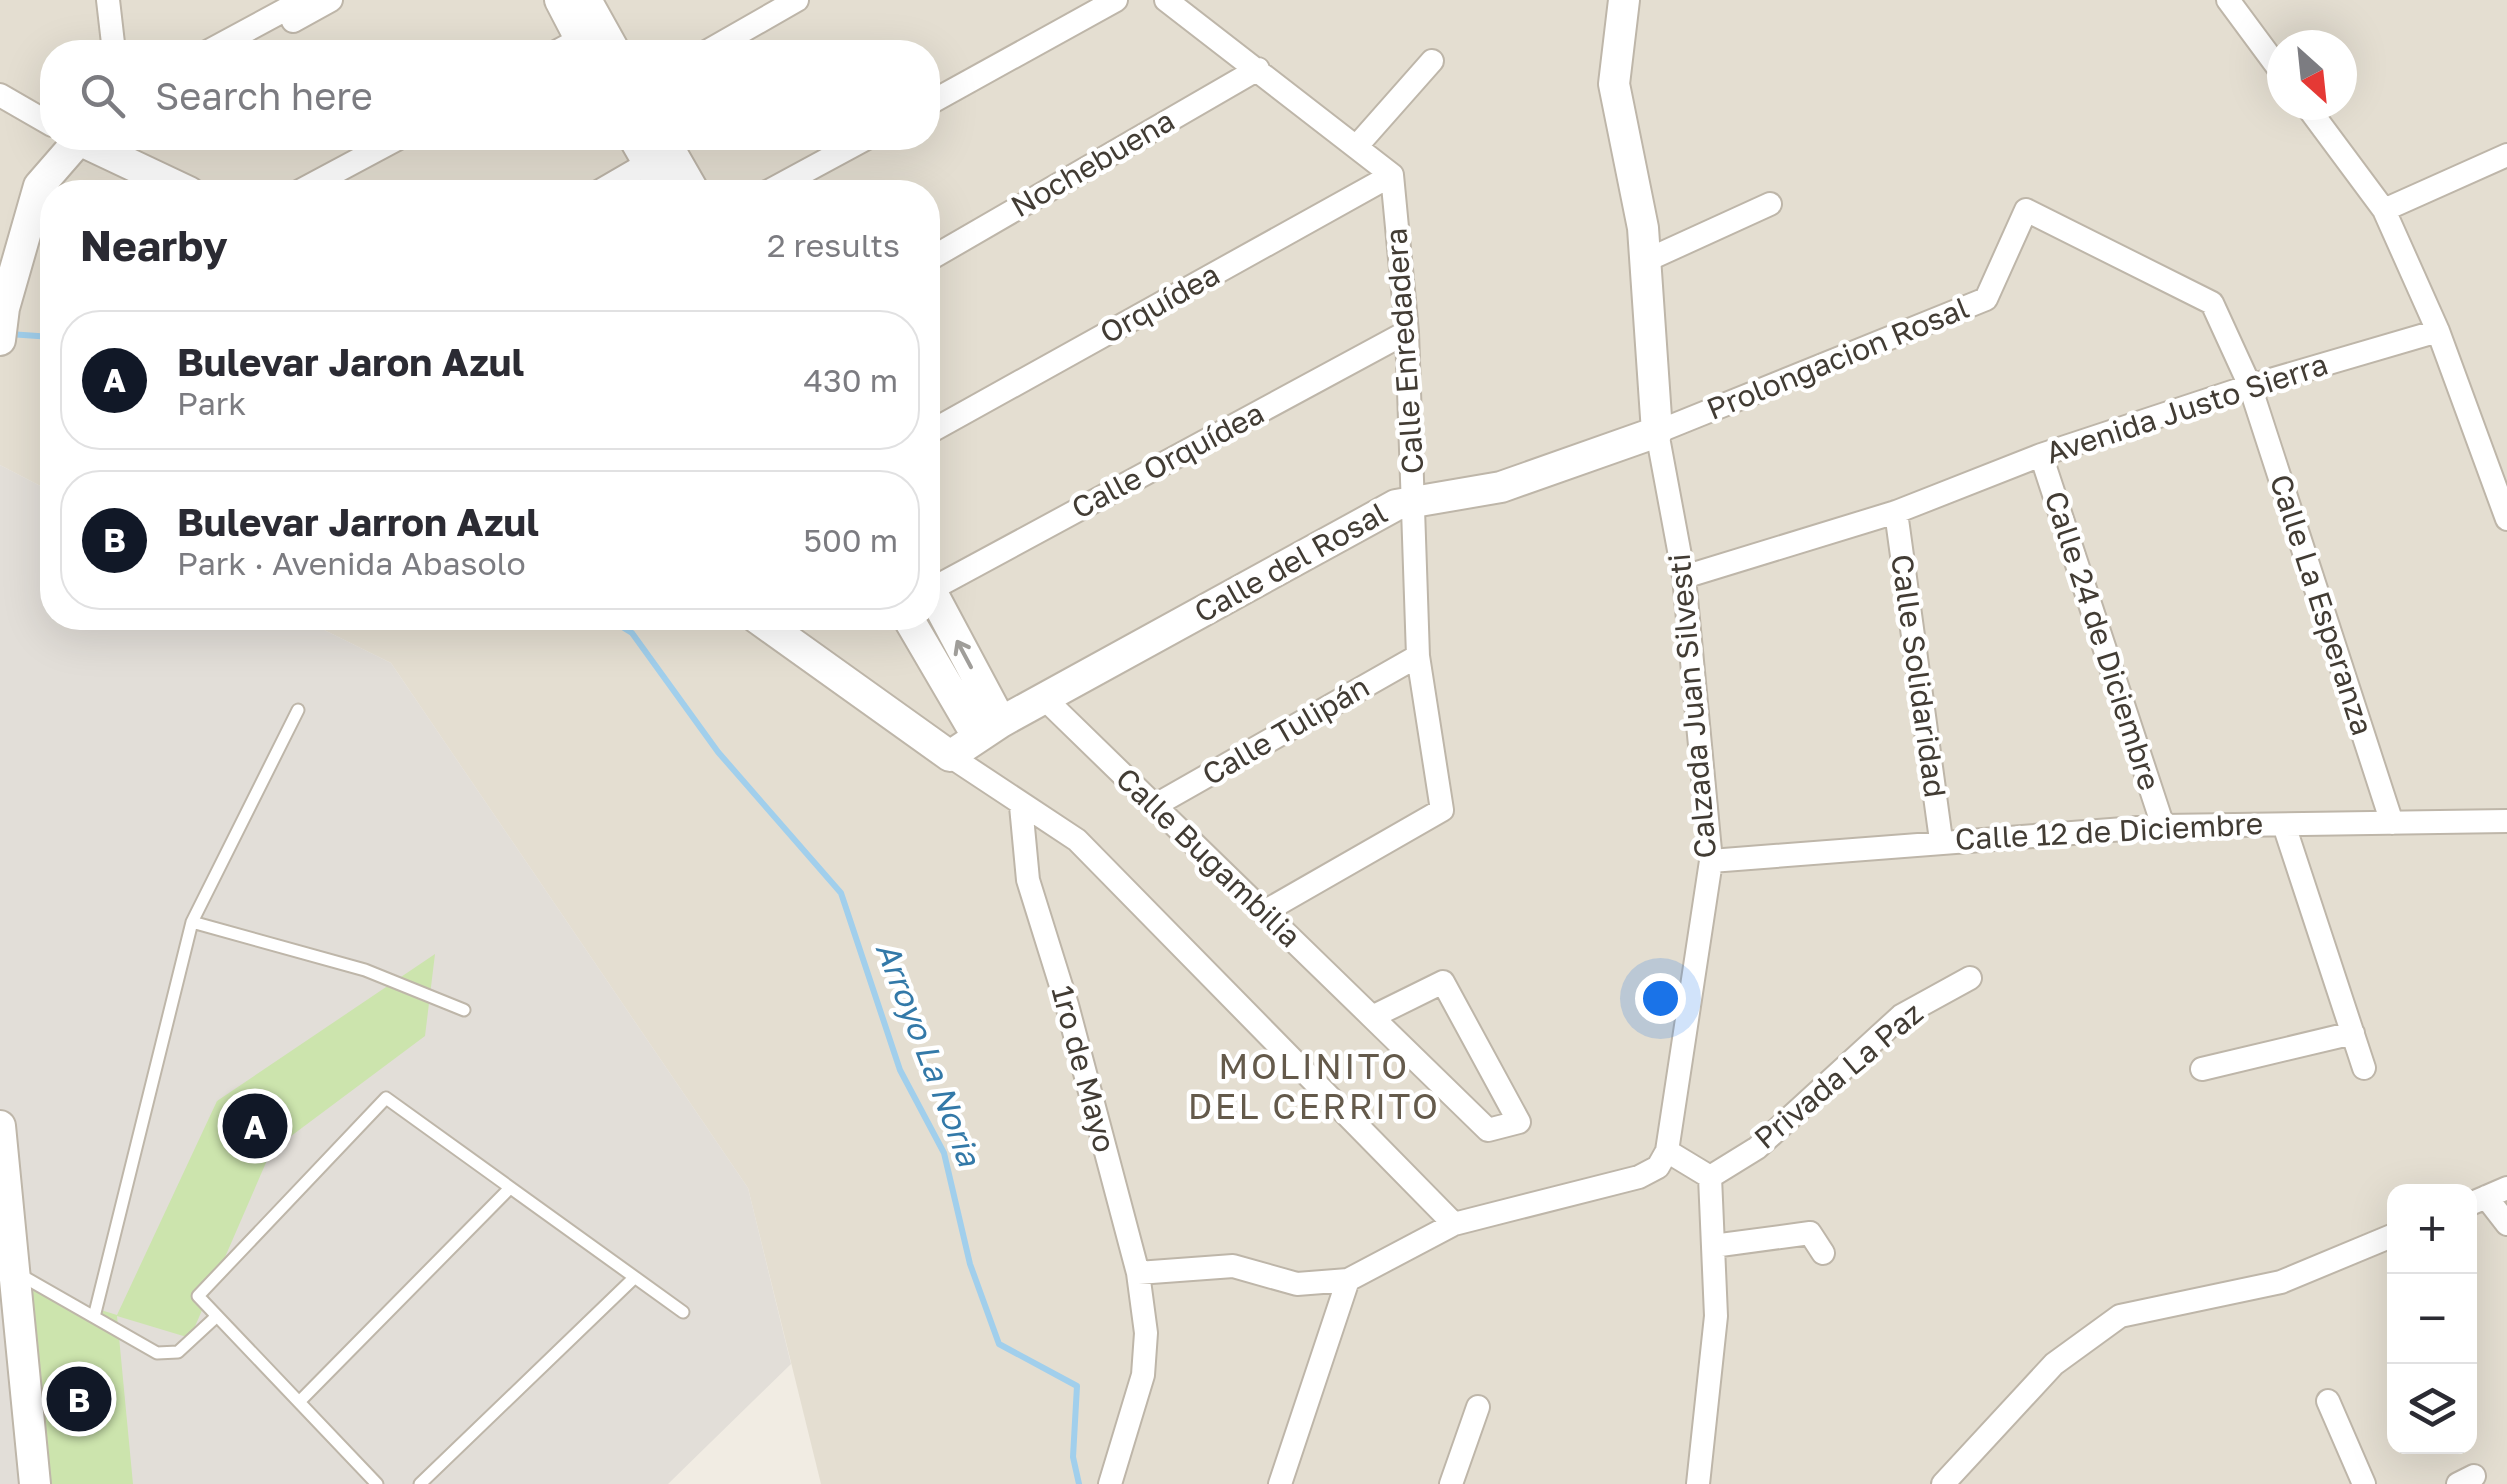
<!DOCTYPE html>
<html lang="en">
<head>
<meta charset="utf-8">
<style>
  :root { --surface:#fff; --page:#f2f2f3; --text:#2b2b33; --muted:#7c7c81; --line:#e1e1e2; --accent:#111827 }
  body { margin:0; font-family:"Golos Text",sans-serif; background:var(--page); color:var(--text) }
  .controls { position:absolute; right:30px; bottom:30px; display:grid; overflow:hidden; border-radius:20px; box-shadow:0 10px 40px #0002 }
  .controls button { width:90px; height:90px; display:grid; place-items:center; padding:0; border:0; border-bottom:2px solid var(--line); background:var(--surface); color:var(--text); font:50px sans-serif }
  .compass { position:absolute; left:2267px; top:30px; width:90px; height:90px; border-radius:50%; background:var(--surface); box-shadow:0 10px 40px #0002; rotate:153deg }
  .you { position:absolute; left:1660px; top:998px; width:35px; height:35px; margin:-25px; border:8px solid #fff; border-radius:50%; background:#1a73e8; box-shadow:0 0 0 15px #1a73e833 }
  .badge { display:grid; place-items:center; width:65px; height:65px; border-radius:50%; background:var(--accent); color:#fff; font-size:32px; font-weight:700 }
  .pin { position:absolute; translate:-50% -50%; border:5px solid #fff; box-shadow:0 2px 10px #0006 }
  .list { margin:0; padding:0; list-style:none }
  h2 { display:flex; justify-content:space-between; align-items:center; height:130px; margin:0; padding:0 40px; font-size:42px }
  h2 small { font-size:32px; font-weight:400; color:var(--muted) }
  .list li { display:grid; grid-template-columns:65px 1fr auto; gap:30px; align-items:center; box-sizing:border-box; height:140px; margin:0 20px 20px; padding:0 20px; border:2px solid var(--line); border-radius:40px }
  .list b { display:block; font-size:38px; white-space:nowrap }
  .list p { margin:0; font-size:32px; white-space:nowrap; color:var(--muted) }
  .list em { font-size:32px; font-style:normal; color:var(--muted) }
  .icon { flex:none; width:55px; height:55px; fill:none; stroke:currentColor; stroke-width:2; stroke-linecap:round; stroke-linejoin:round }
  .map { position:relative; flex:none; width:2507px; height:1484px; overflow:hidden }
  .search { position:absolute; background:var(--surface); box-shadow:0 10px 40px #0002; left:40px; top:40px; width:900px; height:110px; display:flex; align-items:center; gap:25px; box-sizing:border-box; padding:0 35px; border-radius:40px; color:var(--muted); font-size:38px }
  .panel { position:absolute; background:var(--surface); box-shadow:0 10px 40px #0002; left:40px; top:180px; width:900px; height:450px; border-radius:40px }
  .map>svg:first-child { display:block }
  .residential { fill:#e4ded1; fill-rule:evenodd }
  .industrial { fill:#e2ded8 }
  .green { fill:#cce4ad }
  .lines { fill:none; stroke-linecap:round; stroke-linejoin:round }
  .stream { stroke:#a1cfec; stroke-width:6 }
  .service-casing { stroke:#beb6a9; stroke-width:15 }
  .minor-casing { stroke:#beb6a9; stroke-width:26 }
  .tertiary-casing { stroke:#beb6a9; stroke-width:34 }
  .service { stroke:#fff; stroke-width:11 }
  .minor { stroke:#fff; stroke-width:22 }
  .tertiary { stroke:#fff; stroke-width:30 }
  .oneway { stroke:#a09e9a }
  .labels { text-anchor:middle; stroke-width:9; stroke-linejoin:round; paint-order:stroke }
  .street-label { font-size:30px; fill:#423c34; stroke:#fff }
  .water-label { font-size:32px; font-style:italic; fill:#3379a8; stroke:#fff }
  .quarter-label { font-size:35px; letter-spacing:2.5px; fill:#645a4b; stroke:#fff }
</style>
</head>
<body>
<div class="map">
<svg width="2507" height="1484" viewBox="0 0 2507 1484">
  <rect width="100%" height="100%" fill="#f1ece3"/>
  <path class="residential" d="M0,0H2507V1484H821L748,1188L391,663L300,618H928V192H52V492L0,465ZM2282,45H2342V105H2282ZM52,52H928V138H52ZM2394,1192H2470V1446H2394Z"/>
  <path class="industrial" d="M0,465L52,492V618H300L391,663L748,1188L791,1364L668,1484H0Z"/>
  <path class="green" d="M435,954L425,1036L271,1151L190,1338L117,1316L133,1484H42L23,1286L117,1315L217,1101Z"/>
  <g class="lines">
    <path class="stream" d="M9,334L52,337
      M608,618L632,633L718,752L841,893L900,1070L944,1153L970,1264L999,1344L1077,1386L1073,1457L1079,1484"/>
    <g class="service-casing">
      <path id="service" d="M192,922L365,970L464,1010
        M17,1273L157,1353L178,1352L217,1316
        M94,1317L192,922L298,710
        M299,1402L510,1188
        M377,1484L198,1296L386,1098L683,1312
        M420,1484L634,1278"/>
    </g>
    <g class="minor-casing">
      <path id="minor" d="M108,0L114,52
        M1166,0L1392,175L1407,332L1418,656L1442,810L1264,912
        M2228,0L2282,73
        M293,21L331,0
        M207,52L303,0
        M556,52L580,39
        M706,52L797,0
        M0,95L52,125
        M928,104L1116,0
        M2306,105L2384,210L2438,331L2507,519
        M1356,147L1432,61
        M298,192L399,138
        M598,192L648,163
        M767,192L867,138
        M2384,210L2507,155
        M928,260L1258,69
        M1645,261L1770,204
        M928,433L1392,175
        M2041,455L2163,826
        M1896,512L1941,840
        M1684,577L1896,512L2041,455L2250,386L2438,331
        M930,590L1407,332
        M1044,698L1372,1017
        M950,756L1077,840L1454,1224
        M1021,806L1028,880L1067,1005L1138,1273L1146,1333L1143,1375L1110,1484
        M1154,806L1418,656
        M2284,825L2364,1068
        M1711,861L2163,826L2507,821
        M1443,982L1519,1122L1488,1130L1372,1017Z
        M2202,1069L2353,1033
        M1667,1151L1710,1177L1716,1316L1698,1484
        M1710,1177L1757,1148L1901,1016L1970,978
        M2486,1197L2507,1224
        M2470,1204L2507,1188
        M1713,1246L1810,1233L1823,1253
        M1138,1273L1233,1266L1297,1284L1348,1280L1454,1224L1639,1177L1658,1167L1667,1151L1711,861L1684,577L1657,432L1986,299L2026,210L2212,303L2250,386L2392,823
        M2328,1401L2364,1484
        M1280,1484L1348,1280
        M1451,1484L1478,1407
        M1943,1484L2054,1364L2120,1316L2281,1282L2394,1235
        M2458,1484L2474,1476"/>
    </g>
    <g class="tertiary-casing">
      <path id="tertiary" d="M560,0L587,52
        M586,0L615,52
        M634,138L665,192
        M663,138L694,192
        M0,340L4,308L39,186L79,140L189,192
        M928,585L1001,722
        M757,618L950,756L1001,722L1396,505L1501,487L1657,432L1643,228L1614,84L1624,0
        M908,618L977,736
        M0,1126L35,1484"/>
    </g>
    <use href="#service" class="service"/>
    <use href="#minor" class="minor"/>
    <use href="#tertiary" class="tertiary"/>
  </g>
  <defs><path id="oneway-shaft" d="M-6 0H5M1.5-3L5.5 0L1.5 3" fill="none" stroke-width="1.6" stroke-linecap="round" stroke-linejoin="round" transform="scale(2.5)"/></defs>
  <use class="oneway" href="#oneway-shaft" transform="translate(964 654) rotate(-118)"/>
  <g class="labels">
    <g class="street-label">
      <text transform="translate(1093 164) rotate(-30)" y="10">Nochebuena</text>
      <text transform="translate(1160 304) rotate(-29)" y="10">Orquídea</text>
      <text transform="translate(1405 351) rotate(-94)" y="10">Calle Enredadera</text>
      <text transform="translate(1838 359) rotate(-22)" y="10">Prolongacion Rosal</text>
      <text transform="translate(2187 409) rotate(-18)" y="10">Avenida Justo Sierra</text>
      <text transform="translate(1168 461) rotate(-28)" y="10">Calle Orquídea</text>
      <text transform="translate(1291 563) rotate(-29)" y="10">Calle del Rosal</text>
      <text transform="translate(2321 605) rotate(72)" y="10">Calle La Esperanza</text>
      <text transform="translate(2102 641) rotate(72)" y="10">Calle 24 de Diciembre</text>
      <text transform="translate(1918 676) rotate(82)" y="10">Calle Solidaridad</text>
      <text transform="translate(1693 706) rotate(-95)" y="10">Calzada Juan Silvesti</text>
      <text transform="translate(1286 731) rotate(-30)" y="10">Calle Tulipán</text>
      <text transform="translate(2109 832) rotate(-3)" y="10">Calle 12 de Diciembre</text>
      <text transform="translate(1208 858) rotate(44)" y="10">Calle Bugambilia</text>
      <text transform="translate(1083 1069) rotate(75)" y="10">1ro de Mayo</text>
      <text transform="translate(1839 1076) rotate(-40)" y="10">Privada La Paz</text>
    </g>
    <g class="water-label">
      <text transform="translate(928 1054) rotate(69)" y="11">Arroyo La Noria</text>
    </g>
    <g class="quarter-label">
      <text x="1314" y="1079">MOLINITO<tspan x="1314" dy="40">DEL CERRITO</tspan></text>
    </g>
  </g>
</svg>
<div class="controls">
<button>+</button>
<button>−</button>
<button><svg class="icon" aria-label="layers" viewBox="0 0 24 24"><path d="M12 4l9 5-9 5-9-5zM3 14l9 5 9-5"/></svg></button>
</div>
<svg class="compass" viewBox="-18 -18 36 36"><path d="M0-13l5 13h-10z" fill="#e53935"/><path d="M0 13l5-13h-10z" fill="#7c7c81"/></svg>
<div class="you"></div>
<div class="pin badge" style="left:255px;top:1126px">A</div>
<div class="pin badge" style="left:79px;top:1399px">B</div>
<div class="search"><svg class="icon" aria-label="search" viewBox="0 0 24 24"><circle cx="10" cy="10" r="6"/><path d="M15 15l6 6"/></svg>Search here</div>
<section class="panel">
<h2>Nearby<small>2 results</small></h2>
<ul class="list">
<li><span class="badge">A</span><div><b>Bulevar Jaron Azul</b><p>Park</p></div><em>430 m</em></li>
<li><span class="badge">B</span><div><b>Bulevar Jarron Azul</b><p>Park · Avenida Abasolo</p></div><em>500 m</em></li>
</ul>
</section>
</div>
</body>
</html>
